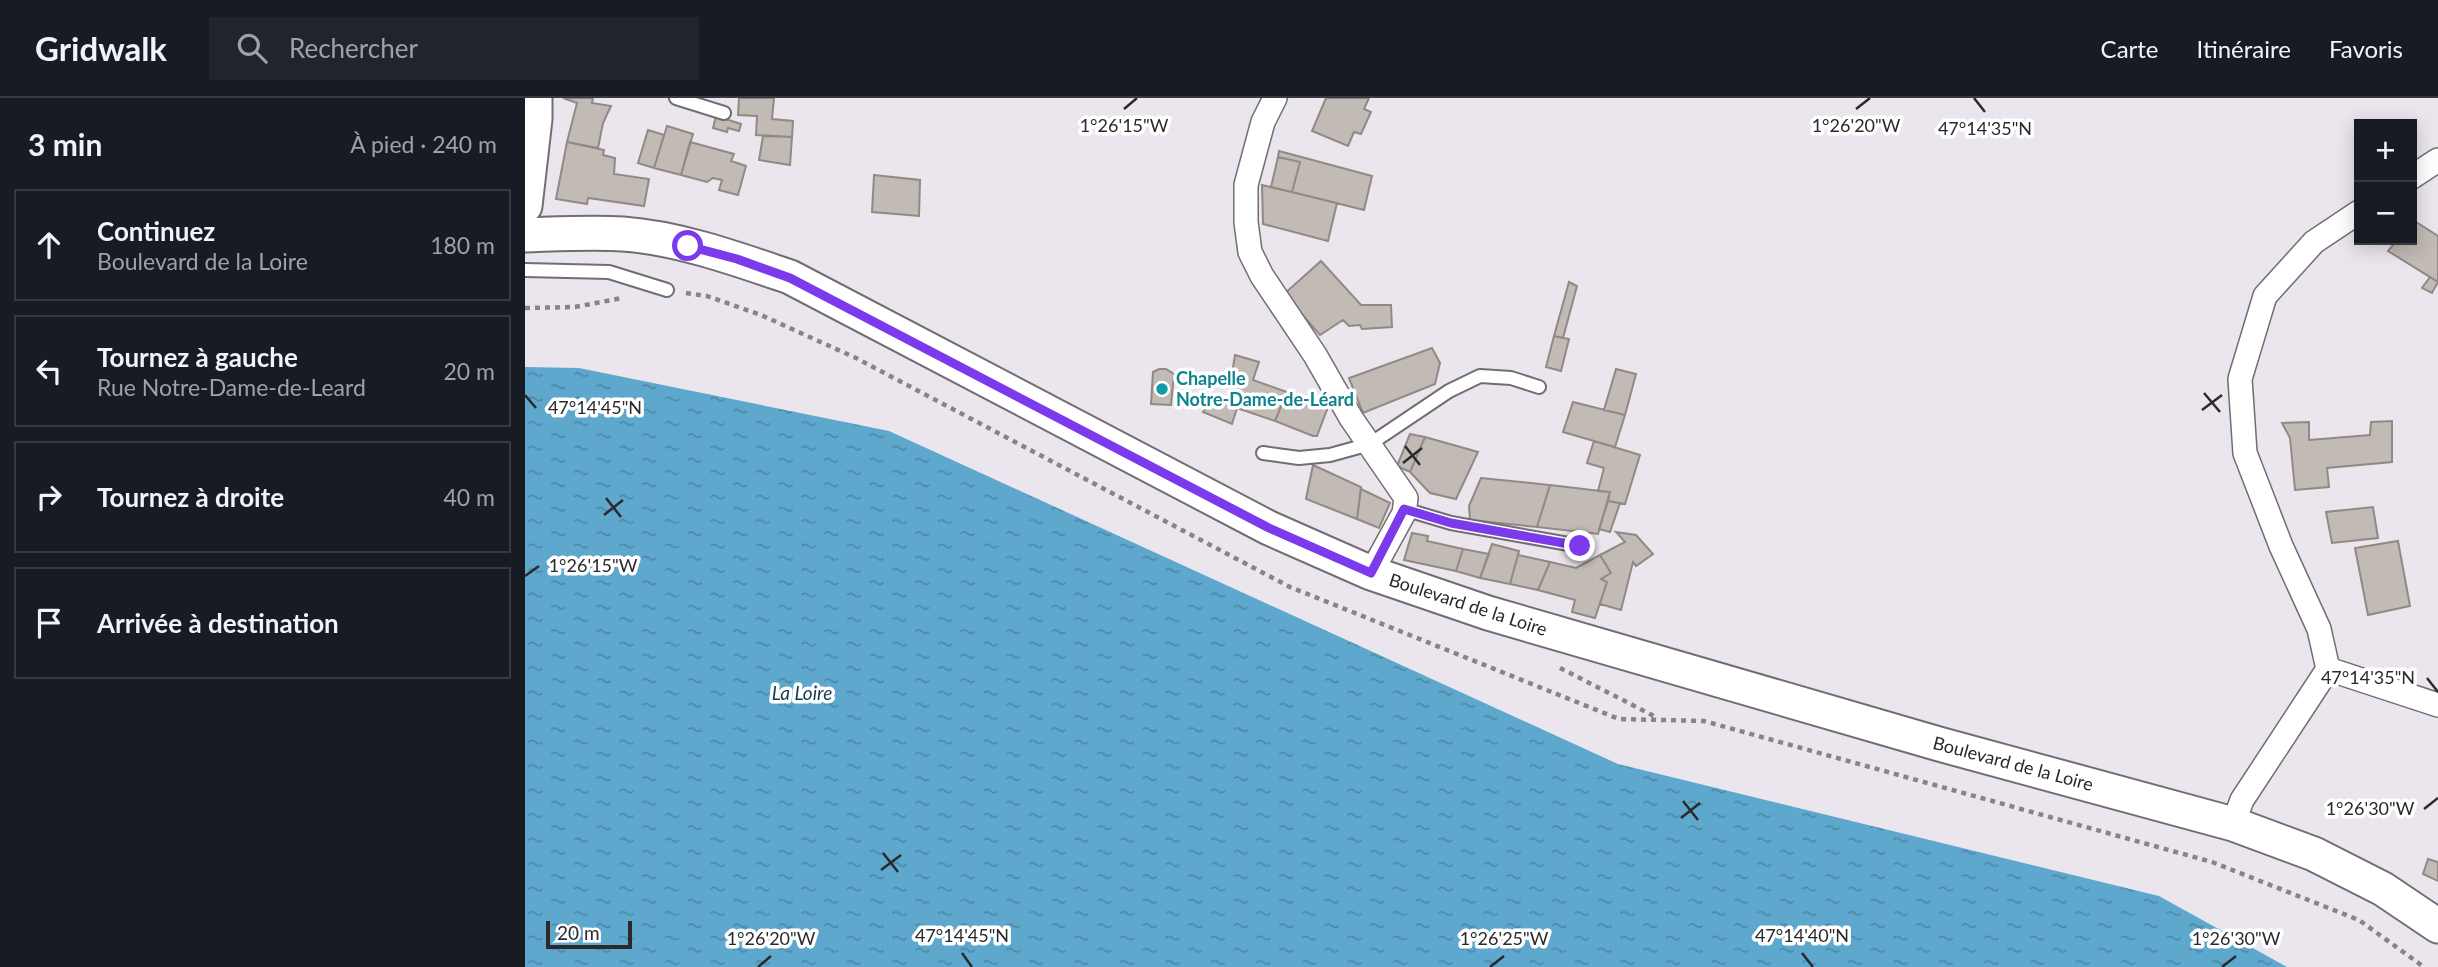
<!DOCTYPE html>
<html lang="fr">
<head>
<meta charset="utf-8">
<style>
  :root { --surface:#171b24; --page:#20242c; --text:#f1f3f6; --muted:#9ea1a6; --line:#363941 }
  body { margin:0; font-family:Lato,sans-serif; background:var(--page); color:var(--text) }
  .controls { position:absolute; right:21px; top:21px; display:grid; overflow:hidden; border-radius:0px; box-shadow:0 4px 18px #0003 }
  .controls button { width:63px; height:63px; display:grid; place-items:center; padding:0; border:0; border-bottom:2px solid var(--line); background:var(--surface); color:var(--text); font:35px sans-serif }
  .scale { position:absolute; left:21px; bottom:18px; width:86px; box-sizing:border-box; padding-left:7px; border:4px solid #2b292b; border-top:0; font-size:19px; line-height:24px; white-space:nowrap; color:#2b292b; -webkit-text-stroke:5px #fff; paint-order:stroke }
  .stop { position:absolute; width:21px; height:21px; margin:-16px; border:5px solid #7c3aed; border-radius:50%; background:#fff }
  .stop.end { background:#7c3aed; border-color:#fff; box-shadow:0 2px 7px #0008 }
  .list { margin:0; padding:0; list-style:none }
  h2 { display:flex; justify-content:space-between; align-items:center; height:91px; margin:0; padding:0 28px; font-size:30px }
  h2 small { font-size:23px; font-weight:400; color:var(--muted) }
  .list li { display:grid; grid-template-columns:46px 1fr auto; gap:21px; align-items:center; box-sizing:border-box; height:112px; margin:0 14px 14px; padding:0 14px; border:2px solid var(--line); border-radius:0px }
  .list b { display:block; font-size:26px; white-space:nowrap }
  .list p { margin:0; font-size:23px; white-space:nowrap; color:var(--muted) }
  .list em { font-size:23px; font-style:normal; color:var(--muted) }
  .icon { flex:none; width:38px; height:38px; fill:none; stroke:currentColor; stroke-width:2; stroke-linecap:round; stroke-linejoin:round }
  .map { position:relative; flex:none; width:1913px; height:869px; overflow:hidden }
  header { display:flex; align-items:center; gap:42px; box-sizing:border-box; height:98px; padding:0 35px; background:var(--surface); border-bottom:2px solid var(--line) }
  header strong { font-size:33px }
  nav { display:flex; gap:38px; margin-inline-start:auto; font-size:24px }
  .search { width:490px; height:63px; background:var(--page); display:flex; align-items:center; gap:18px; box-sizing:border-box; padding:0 24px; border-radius:0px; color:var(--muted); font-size:26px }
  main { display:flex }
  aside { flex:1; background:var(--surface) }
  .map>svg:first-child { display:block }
  .water { fill:url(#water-ripples) }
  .building { fill:#c1bab5; stroke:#908984; stroke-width:2 }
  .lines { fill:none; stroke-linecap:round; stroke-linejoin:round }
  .lane-casing { stroke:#716d73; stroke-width:16 }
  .street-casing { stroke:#716d73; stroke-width:26 }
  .secondary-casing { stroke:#716d73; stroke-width:37 }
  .path { stroke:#878387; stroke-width:4.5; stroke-dasharray:5 5; stroke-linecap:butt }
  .lane { stroke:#fff; stroke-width:12 }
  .street { stroke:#fff; stroke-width:23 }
  .secondary { stroke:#fff; stroke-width:33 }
  .route { stroke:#7c3aed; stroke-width:9 }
  .ticks { fill:none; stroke:#2b292b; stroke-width:2.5 }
  .culture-dot { fill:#0f9aa8; stroke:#fff; stroke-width:2.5 }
  .labels { text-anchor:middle; stroke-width:7; stroke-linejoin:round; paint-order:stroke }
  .culture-label { font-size:18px; font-weight:bold; fill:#0d838f; stroke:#fff; text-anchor:start }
  .street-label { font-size:18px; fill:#2b292b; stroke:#fff }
  .water-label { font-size:19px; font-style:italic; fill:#17394a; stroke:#fff }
  .ticks-label { font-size:18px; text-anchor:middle; fill:#2b292b; stroke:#fff; stroke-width:7; stroke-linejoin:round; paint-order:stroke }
</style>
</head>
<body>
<header>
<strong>Gridwalk</strong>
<div class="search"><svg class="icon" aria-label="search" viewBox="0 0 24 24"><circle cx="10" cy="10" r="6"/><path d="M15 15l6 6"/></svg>Rechercher</div>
<nav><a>Carte</a><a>Itinéraire</a><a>Favoris</a></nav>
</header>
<main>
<aside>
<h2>3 min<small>À pied · 240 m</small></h2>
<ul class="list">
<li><svg class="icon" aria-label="ahead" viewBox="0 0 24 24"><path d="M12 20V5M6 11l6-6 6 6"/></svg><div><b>Continuez</b><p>Boulevard de la Loire</p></div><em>180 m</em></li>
<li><svg class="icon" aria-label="left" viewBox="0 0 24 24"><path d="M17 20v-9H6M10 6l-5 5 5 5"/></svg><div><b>Tournez à gauche</b><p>Rue Notre-Dame-de-Leard</p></div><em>20 m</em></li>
<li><svg class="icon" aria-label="right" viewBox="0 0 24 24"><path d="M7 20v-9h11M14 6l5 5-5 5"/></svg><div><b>Tournez à droite</b></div><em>40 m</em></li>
<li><svg class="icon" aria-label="arrive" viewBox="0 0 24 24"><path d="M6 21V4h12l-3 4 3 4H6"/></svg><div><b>Arrivée à destination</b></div></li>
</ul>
</aside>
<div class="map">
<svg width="1913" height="869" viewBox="0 0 1913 869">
  <defs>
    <pattern id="water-ripples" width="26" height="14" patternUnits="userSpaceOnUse" patternTransform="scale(1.75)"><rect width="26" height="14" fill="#5ea8ce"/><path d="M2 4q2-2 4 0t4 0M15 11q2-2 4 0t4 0" fill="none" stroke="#4e89a7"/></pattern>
  </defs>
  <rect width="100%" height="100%" fill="#ebe6ed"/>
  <path class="water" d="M0,269L54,270L364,333L1093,666L1634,798L1762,869H0Z"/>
  <path class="building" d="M38,0H68L67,5L86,8L78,25L73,50L42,44L52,5Z
    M214,0H249L247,21L268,23L267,39L231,37L232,18L213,17Z
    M801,0H844L839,11L846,14L836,36L829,34L823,48L787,33Z
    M191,18L216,26L214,33L203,30L202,34L188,30Z
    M142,28L168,36L156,77L129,70Z
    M123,32L139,37L129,70L113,65Z
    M238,38L267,39L265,67L234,62Z
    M42,44L79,52L78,57L90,60L89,76L124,81L119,108L63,100L62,106L31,101Z
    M165,44L209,56L206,63L221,68L213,97L194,92L197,82L188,80L182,84L156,77Z
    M754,53L847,78L839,112L767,94L775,64L753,59Z
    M753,59L775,64L767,94L746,89Z
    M349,77L395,82L394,118L347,114Z
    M737,87L812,105L803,143L738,126Z
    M1888,122L1913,138V184L1863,153L1872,142H1887Z
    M796,163L836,207H866L867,229L837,231L835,227L824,228L818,222L795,237L759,196Z
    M1905,179L1913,184L1907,195L1897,190Z
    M1044,184L1052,188L1038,240L1029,238Z
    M1029,238L1044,241L1036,273L1021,269Z
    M907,250L915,265L910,286L838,315L824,280Z
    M710,257L734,264L728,282L762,294L750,323L712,310L707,326L678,314L687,300L702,306Z
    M634,271H641L649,276L646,307L626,306L628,274Z
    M1091,271L1111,276L1100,317L1079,312Z
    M762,294L803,309L792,338H788L750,323Z
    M1048,304L1100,317L1090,349L1038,334Z
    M1867,323V364L1802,370L1804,389L1770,392L1765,340L1757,325L1784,324V342L1845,337L1846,324Z
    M885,336L900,339L885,374L872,368Z
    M900,339L953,354L931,401L905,395L885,374Z
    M1069,343L1115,357L1100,406L1083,403L1085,394L1073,393L1079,370L1062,365Z
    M788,367L836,389L832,421L781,401Z
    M956,380L1025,387L1012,429L945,422L944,408Z
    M1025,387L1085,394L1073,436L1012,429Z
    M836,391L865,405L854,430L832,421Z
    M1083,403L1095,405L1085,434L1074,431Z
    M1848,409L1853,440L1807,445L1801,414Z
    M1091,434L1111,437L1128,456L1111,468L1108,464L1096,512L1075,506L1082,484L1076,481L1086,475L1075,457L1100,444Z
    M887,435L903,438L902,443L938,451L931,473L879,462Z
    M1873,443L1885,508L1843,517L1830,450Z
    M967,446L994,453L985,486L955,480Z
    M938,451L964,456L955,480L931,473Z
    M993,457L1025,464L1013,492L985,486Z
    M1075,457L1086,475L1076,481L1082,484L1070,520L1047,514L1050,502L1013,492L1025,464L1051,470Z
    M1903,761L1913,764V783L1898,776Z"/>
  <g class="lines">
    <g class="lane-casing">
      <path id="lane" d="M151,0L199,15
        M0,172L84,174L142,192
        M738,355L774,360L805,357L845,346L924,293L955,278L986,280L1014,289
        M879,411L926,425L1055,448"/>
    </g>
    <g class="street-casing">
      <path id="street" d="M750,0L738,24L721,87V124L725,154L737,178L790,257L826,320L881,400L879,415L846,475
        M1887,79L1913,62
        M1803,571L1913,607
        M1708,726L1717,702L1803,571L1794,531L1756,448L1720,355L1715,281L1740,198L1789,144L1834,114"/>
    </g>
    <g class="secondary-casing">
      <path id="secondary" d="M0,108L10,21V0
        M0,137C32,136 66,134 98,136C154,140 212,161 265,179L744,430L846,475L963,515L1414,646L1708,726L1789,756L1858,791L1913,828"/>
    </g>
    <path class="path" d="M161,195L182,198L236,217L331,260L765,489L1094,621L1179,623L1687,764L1834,822L1899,869
      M0,210L50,209L97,200
      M1035,570L1133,620"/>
    <use href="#lane" class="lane"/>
    <use href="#street" class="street"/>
    <use href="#secondary" class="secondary"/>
  </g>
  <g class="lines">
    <path class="route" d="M163,148L212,161L265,180L744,430L846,475L879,411L926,425L1055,448"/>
  </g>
  <path class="ticks" d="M1449,0L1460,14M599,11L612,0M1331,11L1345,0M1679,295L1695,314M0,297L11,310M1677,312L1697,297M880,348L895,367M878,365L897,350M81,400L96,419M79,417L98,402M0,478L14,468M1902,580L1913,594M1158,703L1173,722M1899,711L1913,700M1156,720L1175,705M358,755L373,774M356,772L376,757M437,855L447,869M1277,855L1288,869M233,869L246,858M965,869L979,858M1697,869L1711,858"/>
  <circle class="culture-dot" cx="637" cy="291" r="7"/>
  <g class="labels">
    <g class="culture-label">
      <text x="651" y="287">Chapelle<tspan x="651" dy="21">Notre-Dame-de-Léard</tspan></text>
    </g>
    <g class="street-label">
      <text transform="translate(943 507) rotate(18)" y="6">Boulevard de la Loire</text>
      <text transform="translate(1488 666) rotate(15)" y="6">Boulevard de la Loire</text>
    </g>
    <g class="water-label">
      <text x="277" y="602">La Loire</text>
    </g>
  </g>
  <g class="ticks-label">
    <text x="599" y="34">1°26'15"W</text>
    <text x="1331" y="34">1°26'20"W</text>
    <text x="1460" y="37">47°14'35"N</text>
    <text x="70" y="316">47°14'45"N</text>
    <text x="68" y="474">1°26'15"W</text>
    <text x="1843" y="586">47°14'35"N</text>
    <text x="1845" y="717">1°26'30"W</text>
    <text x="437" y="844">47°14'45"N</text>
    <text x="1277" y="844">47°14'40"N</text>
    <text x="246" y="847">1°26'20"W</text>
    <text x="979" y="847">1°26'25"W</text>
    <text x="1711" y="847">1°26'30"W</text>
  </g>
</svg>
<div class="controls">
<button>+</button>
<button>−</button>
</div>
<div class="scale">20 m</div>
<div class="stop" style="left:163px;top:148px"></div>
<div class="stop end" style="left:1055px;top:448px"></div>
</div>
</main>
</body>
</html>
